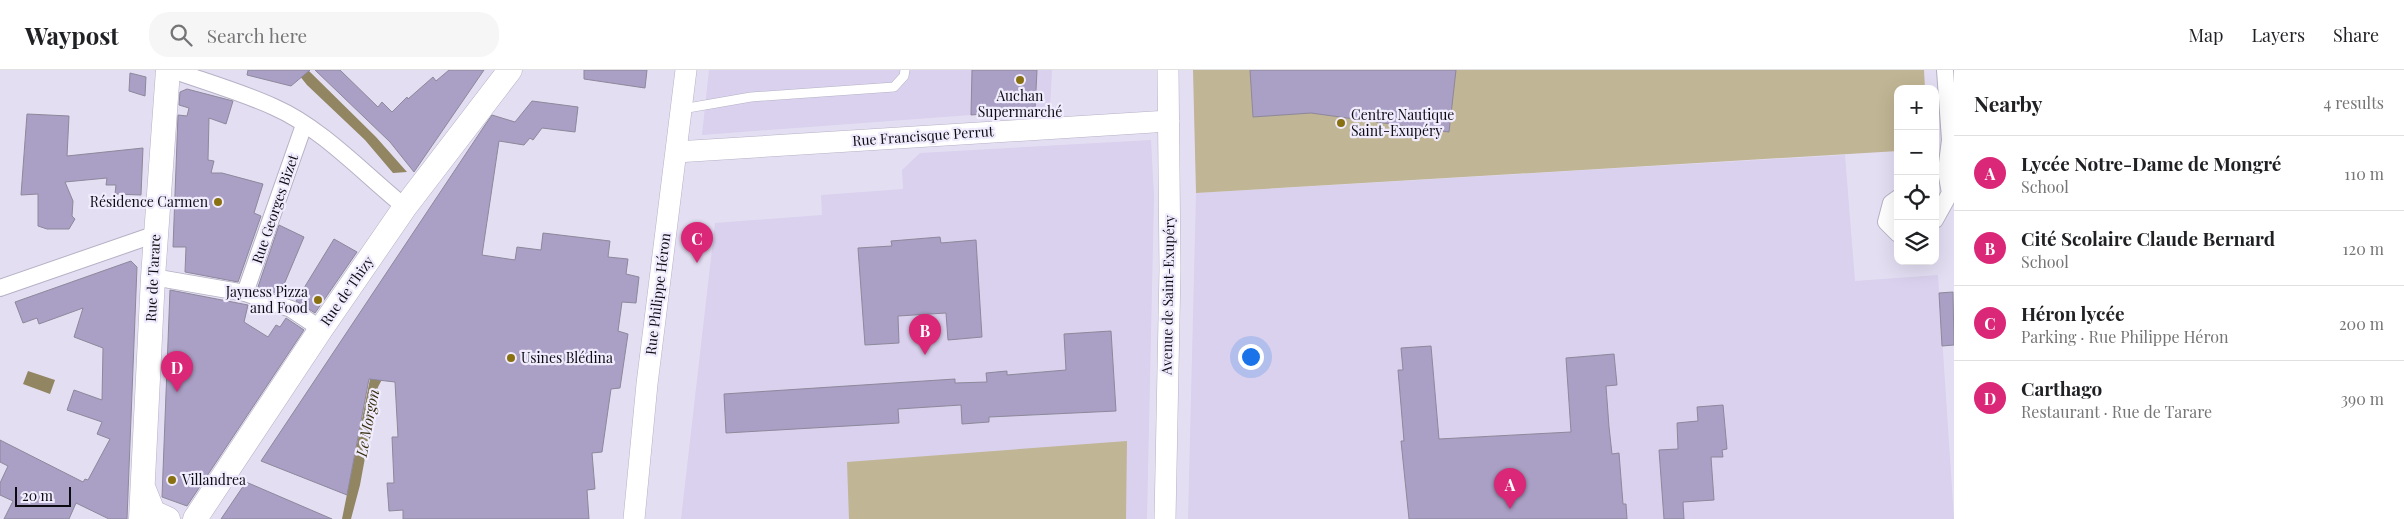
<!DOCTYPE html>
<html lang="en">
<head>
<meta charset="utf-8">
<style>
  :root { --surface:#fff; --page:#f6f6f6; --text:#202124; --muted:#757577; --line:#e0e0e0; --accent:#db2777 }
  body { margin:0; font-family:"Playfair Display",serif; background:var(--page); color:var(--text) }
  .controls { position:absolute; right:15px; top:15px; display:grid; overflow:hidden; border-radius:10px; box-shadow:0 5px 20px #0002 }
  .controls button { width:45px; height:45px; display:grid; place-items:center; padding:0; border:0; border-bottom:1px solid var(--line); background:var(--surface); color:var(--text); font:25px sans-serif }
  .scale { position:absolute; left:15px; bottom:12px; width:56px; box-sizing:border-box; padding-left:5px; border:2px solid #0d0b12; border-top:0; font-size:14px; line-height:18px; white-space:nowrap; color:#0d0b12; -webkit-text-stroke:4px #f0ecfd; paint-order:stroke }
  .you { position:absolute; left:1250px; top:286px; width:18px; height:18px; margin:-12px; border:4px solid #fff; border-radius:50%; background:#1a73e8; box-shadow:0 0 0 8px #1a73e833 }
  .badge { display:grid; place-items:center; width:32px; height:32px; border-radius:50%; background:var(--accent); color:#fff; font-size:16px; font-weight:700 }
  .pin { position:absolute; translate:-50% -41px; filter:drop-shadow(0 1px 2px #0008) }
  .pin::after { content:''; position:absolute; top:26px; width:18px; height:15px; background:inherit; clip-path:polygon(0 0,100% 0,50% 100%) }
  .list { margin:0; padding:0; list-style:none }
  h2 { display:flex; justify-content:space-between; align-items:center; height:65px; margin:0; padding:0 20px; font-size:21px }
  h2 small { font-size:16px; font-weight:400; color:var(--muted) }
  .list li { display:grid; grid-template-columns:32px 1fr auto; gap:15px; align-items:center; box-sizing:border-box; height:75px; padding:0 20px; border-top:1px solid var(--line) }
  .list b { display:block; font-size:19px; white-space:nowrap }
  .list p { margin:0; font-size:16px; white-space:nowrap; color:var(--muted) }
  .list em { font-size:16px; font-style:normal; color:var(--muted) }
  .icon { flex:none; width:28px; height:28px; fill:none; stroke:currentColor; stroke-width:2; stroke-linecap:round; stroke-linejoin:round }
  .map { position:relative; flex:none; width:1954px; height:449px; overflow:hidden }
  header { display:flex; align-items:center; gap:30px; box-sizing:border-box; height:70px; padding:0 25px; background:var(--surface); border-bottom:1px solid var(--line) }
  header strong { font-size:24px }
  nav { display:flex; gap:28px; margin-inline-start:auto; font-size:18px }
  .search { width:350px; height:45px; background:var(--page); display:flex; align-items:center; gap:12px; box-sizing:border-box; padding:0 18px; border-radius:20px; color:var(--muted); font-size:19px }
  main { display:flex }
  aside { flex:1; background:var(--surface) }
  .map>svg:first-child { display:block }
  .built { fill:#d9d1ed }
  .green { fill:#c0b594 }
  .water { fill:#918661 }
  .building { fill:#aa9fc4; stroke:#8d889b }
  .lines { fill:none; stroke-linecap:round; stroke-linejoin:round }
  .service-casing { stroke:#b6b1c5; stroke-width:10 }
  .minor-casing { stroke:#b6b1c5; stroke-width:18 }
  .tertiary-casing { stroke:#b6b1c5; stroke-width:22 }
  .secondary-casing { stroke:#b6b1c5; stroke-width:25 }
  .service { stroke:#fff; stroke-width:9 }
  .minor { stroke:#fff; stroke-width:16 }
  .tertiary { stroke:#fff; stroke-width:21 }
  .secondary { stroke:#fff; stroke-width:24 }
  .poi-dot { fill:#897112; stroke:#f0ecfd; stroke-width:2 }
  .labels { text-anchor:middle; stroke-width:4.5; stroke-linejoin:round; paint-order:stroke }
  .poi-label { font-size:14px; fill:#0d0b12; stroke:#f0ecfd; text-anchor:start }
  .street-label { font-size:14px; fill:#0d0b12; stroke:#f0ecfd }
  .water-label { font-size:15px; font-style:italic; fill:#392f0f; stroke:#f0ecfd }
</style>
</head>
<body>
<header>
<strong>Waypost</strong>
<div class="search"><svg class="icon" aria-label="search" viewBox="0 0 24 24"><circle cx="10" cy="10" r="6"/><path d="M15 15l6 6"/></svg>Search here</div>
<nav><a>Map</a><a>Layers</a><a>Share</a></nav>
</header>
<main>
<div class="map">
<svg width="1954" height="449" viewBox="0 0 1954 449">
  <rect width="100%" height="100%" fill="#e4def3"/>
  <path class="built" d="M709,0H1052L1050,39L702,65Z
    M1151,70L1154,126L1147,449H681L715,153L822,145L821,125L903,119L902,100L920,83Z
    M1845,85L1855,211L1938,205L1954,449H1188L1196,123Z"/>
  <path class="green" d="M1193,0H1924L1925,19H1898V81L1196,123Z
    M1127,371L1126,449H849L847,392Z"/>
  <path class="water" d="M295,0H308L376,67L407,102L393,103L365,70L307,15Z
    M387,300L378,317L360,415L351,449H342L370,309Z
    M28,301L55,310L50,324L23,314Z"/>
  <path class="building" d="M248,0H310L291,16L247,5Z
    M315,0H340L378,37L382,32L392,42L407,27L408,29L433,7L436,11L449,0H484L414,102L390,72Z
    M584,0H647L645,18L584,9Z
    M972,0H1037L1035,40L971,45Z
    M1250,0H1456L1449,62L1311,43L1253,47Z
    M130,3L146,7L145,26L129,21Z
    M187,19L233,31L226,54L209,48L208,90L214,91L211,103H222L263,114L254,143L261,146L238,212L185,202L186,177H173L178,45L187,46L189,38L179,35L180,22Z
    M532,31L578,37L575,62L542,58L533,70L530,68L524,75L499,71L482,185L515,190L517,177L541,180L543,163L610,171L608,187L628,189L626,204L639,207L636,233L622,232L618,261L628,264L620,318L611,319L602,382L592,383L595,419L587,420L589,449H403V440L389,441L387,413H394L392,367H398L395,312L369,309L347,425L261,391L485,55L492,45L515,52Z
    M27,44L69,46L67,86L143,78L141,125L115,124L116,115H106L107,108L65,112L73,131L72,146L75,149L69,159H47L38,156V124L21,125Z
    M279,155L304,167L280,224L258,217Z
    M940,167L941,173L976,170L982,267L948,270L946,243L898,246L899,273L865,275L858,178L892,176L891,171Z
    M334,169L357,182L315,243L296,231Z
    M131,191L137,197L127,449H109L76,433L69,449H4L13,431L0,425V413L8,396L0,392V370L83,412L85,409L88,410L110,369L97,364L102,352L67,340L74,320L102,330L103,278L74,267L83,238L39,254L37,248L23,253L15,232Z
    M170,220L248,235L244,252L268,267L276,255L280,257L286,248L304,260L187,436L162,427Z
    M1953,222L1954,275L1942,276L1939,223Z
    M1111,261L1116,341L989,347V352L962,354L961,335L898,339L899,353L726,363L724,324L955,309V313L987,312L986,303L1007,301V305L1066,300L1064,264Z
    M1431,276L1439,369L1571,362L1566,288L1614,284L1617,315L1606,316L1609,357L1612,384L1619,383L1623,434H1626L1627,449H1409L1401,371H1404L1398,300H1403L1401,278Z
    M1723,335L1727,379L1722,380L1723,387H1711L1714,430L1683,432L1684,449H1664L1659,380L1678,379L1677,353L1698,351L1697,337Z
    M246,412L332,449H221Z"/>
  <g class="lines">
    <g class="service-casing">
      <path id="service" d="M682,39L751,27L894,17L904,6L905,0"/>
    </g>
    <g class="minor-casing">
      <path id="minor" d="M172,0C206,12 241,22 274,37C322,58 364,104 405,137
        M1898,128L1891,133L1886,152L1898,164
        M1935,150L1950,123L1946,101L1950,70L1945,0
        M153,207L245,223L291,239L321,259
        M0,218L156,164
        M245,223L304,55"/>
    </g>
    <g class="tertiary-casing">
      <path id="tertiary" d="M676,82L1169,51
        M634,449L647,314L686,0
        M1165,449L1170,199L1168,0"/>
    </g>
    <g class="secondary-casing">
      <path id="secondary" d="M143,417L153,442L168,449
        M141,449L153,207L168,0
        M195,449L321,259L405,137L510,0"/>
    </g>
    <use href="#service" class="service"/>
    <use href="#minor" class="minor"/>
    <use href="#tertiary" class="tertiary"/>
    <use href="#secondary" class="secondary"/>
  </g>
  <g class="poi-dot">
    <circle cx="1020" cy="10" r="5"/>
    <circle cx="1341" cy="53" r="5"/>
    <circle cx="218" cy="132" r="5"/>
    <circle cx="318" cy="230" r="5"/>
    <circle cx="511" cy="288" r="5"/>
    <circle cx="172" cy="410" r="5"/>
  </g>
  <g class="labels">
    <g class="poi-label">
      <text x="1020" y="31" text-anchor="middle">Auchan<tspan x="1020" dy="16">Supermarché</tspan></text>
      <text x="1351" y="50">Centre Nautique<tspan x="1351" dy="16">Saint-Exupéry</tspan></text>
      <text x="208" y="137" text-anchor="end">Résidence Carmen</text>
      <text x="308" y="227" text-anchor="end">Jayness Pizza<tspan x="308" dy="16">and Food</tspan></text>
      <text x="521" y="293">Usines Blédina</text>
      <text x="182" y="415">Villandrea</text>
    </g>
    <g class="street-label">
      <text transform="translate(923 66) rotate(-4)" y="5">Rue Francisque Perrut</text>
      <text transform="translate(275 139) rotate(-71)" y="5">Rue Georges Bizet</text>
      <text transform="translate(153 208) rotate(-87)" y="5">Rue de Tarare</text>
      <text transform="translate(347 221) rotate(-55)" y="5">Rue de Thizy</text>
      <text transform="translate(658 224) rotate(-83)" y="5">Rue Philippe Héron</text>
      <text transform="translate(1168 225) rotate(-89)" y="5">Avenue de Saint-Exupéry</text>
    </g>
    <g class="water-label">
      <text transform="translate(368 353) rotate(-79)" y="5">Le Morgon</text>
    </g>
  </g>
</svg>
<div class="controls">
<button>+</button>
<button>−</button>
<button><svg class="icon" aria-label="locate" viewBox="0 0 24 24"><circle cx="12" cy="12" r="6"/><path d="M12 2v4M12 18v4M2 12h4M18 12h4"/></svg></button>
<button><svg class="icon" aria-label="layers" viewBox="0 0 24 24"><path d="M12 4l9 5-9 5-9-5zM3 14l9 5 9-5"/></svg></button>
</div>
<div class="scale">20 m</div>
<div class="you"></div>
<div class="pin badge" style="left:1510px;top:439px">A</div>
<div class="pin badge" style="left:925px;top:285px">B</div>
<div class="pin badge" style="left:697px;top:193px">C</div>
<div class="pin badge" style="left:177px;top:322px">D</div>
</div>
<aside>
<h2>Nearby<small>4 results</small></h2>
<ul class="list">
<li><span class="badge">A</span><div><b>Lycée Notre-Dame de Mongré</b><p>School</p></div><em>110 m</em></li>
<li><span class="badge">B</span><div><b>Cité Scolaire Claude Bernard</b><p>School</p></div><em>120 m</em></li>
<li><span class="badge">C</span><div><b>Héron lycée</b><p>Parking · Rue Philippe Héron</p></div><em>200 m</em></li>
<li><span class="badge">D</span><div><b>Carthago</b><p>Restaurant · Rue de Tarare</p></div><em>390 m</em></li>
</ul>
</aside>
</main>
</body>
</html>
